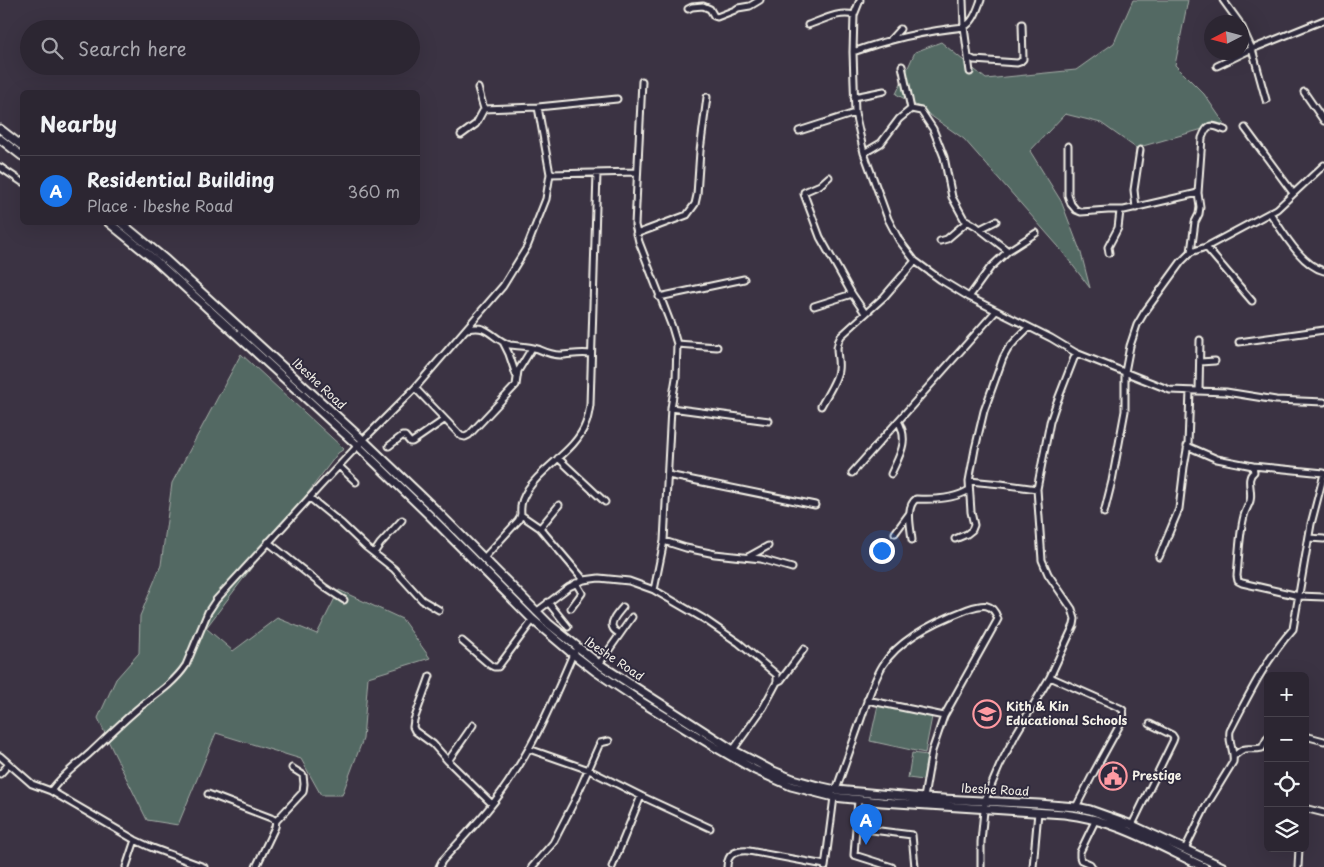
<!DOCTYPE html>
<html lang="en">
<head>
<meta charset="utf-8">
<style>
  :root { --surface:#2c2632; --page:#342e3a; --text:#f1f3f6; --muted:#a6a5ac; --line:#48434d; --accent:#1a73e8 }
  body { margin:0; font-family:"Playpen Sans",sans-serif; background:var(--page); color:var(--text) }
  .controls { position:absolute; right:15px; bottom:15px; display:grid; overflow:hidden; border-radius:8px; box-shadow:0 5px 20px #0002 }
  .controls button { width:45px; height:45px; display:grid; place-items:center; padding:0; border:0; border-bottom:1px solid var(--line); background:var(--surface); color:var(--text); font:25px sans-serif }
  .compass { position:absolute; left:1204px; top:15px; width:45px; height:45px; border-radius:50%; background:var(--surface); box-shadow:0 5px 20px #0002; rotate:264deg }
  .you { position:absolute; left:881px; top:550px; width:18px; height:18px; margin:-12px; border:4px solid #fff; border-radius:50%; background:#1a73e8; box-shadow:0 0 0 8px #1a73e833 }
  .badge { display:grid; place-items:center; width:32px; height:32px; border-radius:50%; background:var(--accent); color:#fff; font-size:16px; font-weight:700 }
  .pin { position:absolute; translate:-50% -41px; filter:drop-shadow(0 1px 2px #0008) }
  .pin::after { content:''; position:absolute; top:26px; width:18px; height:15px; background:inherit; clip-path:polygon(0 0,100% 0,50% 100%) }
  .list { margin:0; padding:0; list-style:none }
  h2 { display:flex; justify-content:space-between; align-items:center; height:65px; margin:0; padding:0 20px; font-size:21px }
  h2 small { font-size:16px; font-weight:400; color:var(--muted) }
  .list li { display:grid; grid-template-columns:32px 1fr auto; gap:15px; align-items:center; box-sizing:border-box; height:70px; padding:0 20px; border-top:1px solid var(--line) }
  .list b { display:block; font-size:19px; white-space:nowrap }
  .list p { margin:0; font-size:16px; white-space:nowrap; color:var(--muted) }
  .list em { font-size:16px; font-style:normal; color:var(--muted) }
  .icon { flex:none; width:28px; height:28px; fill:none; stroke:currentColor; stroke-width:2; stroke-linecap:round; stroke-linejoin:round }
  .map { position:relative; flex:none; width:1324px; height:867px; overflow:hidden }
  .search { position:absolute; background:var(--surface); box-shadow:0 5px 20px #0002; left:20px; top:20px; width:400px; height:55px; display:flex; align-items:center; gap:12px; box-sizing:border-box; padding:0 18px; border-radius:28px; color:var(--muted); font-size:19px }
  .panel { position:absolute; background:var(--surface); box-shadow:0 5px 20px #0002; left:20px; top:90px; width:400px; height:135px; border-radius:8px }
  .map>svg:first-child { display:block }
  .green { fill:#536964; stroke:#a4ada6 }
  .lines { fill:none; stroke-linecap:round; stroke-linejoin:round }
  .minor-casing { stroke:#f4f1e8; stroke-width:9 }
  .secondary-casing { stroke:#f4f1e8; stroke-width:11 }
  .minor { stroke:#2f2a3d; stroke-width:5 }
  .secondary { stroke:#2f2a3d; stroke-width:7 }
  .labels { text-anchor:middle; stroke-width:4; stroke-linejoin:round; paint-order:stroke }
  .street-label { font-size:12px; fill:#f4f1e8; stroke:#2f2a3d }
  .poi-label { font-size:12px; font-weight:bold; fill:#f4f1e8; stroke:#2f2a3d; text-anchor:start }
</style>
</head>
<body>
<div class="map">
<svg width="1324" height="867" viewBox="0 0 1324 867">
  <rect width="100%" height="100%" fill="#3b3343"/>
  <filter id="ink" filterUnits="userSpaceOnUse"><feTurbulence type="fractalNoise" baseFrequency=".02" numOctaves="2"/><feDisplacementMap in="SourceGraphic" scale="10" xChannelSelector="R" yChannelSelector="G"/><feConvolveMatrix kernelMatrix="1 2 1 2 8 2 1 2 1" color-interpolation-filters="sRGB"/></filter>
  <g filter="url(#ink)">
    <path class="green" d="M1133,0H1188L1175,65L1204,94L1224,123L1136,148L1101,123L1065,114L1030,151L1061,201L1081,253L1090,288L1058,246L964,139L917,106L896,94L915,52L941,42L986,79L1076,70L1114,43Z
      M241,354L344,449L338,453L206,628L233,651L277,618L317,634L339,590L402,619L430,658L368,677L363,739L342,795H321L301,759L216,733L178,825L147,820L112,749L98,718L116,679L139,653L140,616L161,565L172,483Z
      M878,705L932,717L925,753L870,741Z
      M912,753L927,755L923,780L908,778Z"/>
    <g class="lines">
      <g class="minor-casing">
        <path id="minor" d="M860,0L854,15L853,52L855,113L864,153L888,219L899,240L915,261L941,280L969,297L1051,338L1076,353L1170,390L1226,392L1276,400L1324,402
          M963,0L964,27L970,72
          M1223,0L1239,22
          M688,9L692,7L703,6L710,9L714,16L717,17L735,10L738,8L750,6L760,0
          M808,25C823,20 838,11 854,15
          M1242,27L1252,49L1266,100
          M891,39L900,29
          M853,52C889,39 925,31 964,27C974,22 977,10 981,0
          M968,57L974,60L1017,63L1020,62L1023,59L1022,24
          M902,66L911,109
          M1217,66L1252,49L1324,20
          M642,81L635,225L639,242L672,327L677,344L676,378L671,408L664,541L654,590
          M1304,92L1324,121
          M854,97L884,91
          M484,109L538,107L617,99
          M1245,128L1293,193
          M799,131L855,113
          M461,135L476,124L484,109L478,88
          M1068,146V195L1071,204L1076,210L1081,212L1108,210H1124L1198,193
          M864,153L881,143L899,119L911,109L921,111L933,129L944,157L952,197L964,219L976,226L1008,251
          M0,167L22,182
          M550,174L637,172
          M829,177L820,185L804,192V194L820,237L852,294L865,313
          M1136,208L1134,190L1140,150
          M1270,213C1283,232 1301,265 1324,271
          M980,229L996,221
          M636,234L687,215L695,204L697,195L700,151L707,97
          M940,241L947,239L968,221
          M1206,247L1252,301
          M1191,252L1195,222L1199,214L1200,207L1198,193L1202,138C1208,122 1211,125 1225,130
          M1109,253L1108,247L1118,228L1120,211
          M659,297L744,279
          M969,297L990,268L1008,251L1036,233
          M814,306L852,294
          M467,329C472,328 478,327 483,329C493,333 499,342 510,345C519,346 529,346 538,349C545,352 551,355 560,355C570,355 580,352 591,354
          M503,342L509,354L516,375
          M1239,342L1324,330
          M677,344L717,347
          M1200,362L1215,361
          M415,388L461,436L465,437L469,435L516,385L518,371L532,348
          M1199,391L1200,340
          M821,406C826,396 837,381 838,370C840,356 833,350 841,336L884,297L915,261
          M671,408L769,421
          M389,446L402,436H405L410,442H412L444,420
          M1187,446L1217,459L1253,466
          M558,458L605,502
          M339,466L356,482
          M852,473L996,311
          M1324,473L1253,466L1254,472C1245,478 1253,491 1250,501C1248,507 1245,511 1244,516C1239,535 1239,556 1237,576L1238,581L1242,583L1299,596L1324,597
          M891,474C899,456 910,441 898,421
          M668,475L815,505
          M969,481L1001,484L1037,489
          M310,498L342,524L366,547L394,569L422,600L439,610
          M1104,513L1112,481L1125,411V372L1130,346L1137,325L1144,313L1181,262L1191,252L1206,247L1277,209L1324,165
          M521,515L540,528L584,580
          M540,528L559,505
          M895,533L909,514
          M1309,538L1324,539
          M955,539L967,534L972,530L974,525L971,512L969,481L975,449L984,411L1003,358L1008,349L1015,341L1029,327
          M912,540C911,528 905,507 916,499C934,500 954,499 969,490
          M664,541L686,548L715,554L761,559L792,568
          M268,542L324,587L344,600
          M374,553L380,544L402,520
          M748,557L768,546
          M1159,557L1179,509L1184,467L1188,444L1190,391
          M483,559L518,521C523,513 520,515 521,507C521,501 525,494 528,489C544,465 576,451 586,423C588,418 589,411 590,405L597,173
          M548,602L568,627
          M571,608L582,593L576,583
          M536,612L569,587L584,580L599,578L629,581L654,590L704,619L739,643L777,675V682
          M620,634C617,632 614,631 613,628C609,622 619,612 623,607
          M462,641L490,665L494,667H498L533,620
          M599,664L632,617
          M430,676L414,720L413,727L415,731L433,744L448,761L492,804
          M1050,677L1120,708L1123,710C1124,714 1124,717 1122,721L1094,772L1076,807
          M867,700L944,716
          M1305,736L1324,741
          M529,749L589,770L641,796L710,828
          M733,750L763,708L777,682L781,680L804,649
          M0,756L32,784L51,791L135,840L150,847L204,867
          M1234,756C1248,744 1247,751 1262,748L1268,737
          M448,761L473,725
          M0,774L9,764
          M836,790C844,768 851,747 859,725C866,705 872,683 883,665C900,638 939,620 968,609C983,604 992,602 998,619L944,716L932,751L924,798
          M51,791C61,776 77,765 90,753C107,737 123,721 141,706C157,694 175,682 186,665L208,612L216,600L322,484L363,440L415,388L503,286L527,247L546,199L550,174L538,107
          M208,794L271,818L276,821
          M858,800L854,855L892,867
          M1305,810L1308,809L1324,813
          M1132,825L1173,741L1174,738L1172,735L1150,724
          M856,828L912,835L915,867
          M1185,849L1205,808L1233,762C1235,751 1228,743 1230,731C1248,696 1266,659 1293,629L1311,524L1324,474
          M126,867L135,840
          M256,867L275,827L276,821L303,792L304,784L303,775L292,768
          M439,867L442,861C467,833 494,806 513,775C538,737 555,696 573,654L578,648
          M532,867L553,843L574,802L600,743L609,741
          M612,867L641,796
          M727,867C727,853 737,850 749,851L825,865
          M825,867L834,797
          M981,867V842L985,800L1000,765L1016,734L1050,677L1074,625L1075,619L1072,609L1048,574L1042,560L1037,489L1050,422L1055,407L1076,353
          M1033,867L1038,812
          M1092,867L1090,864L1081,860L1080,857V852L1096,819
          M1298,867L1299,848"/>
      </g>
      <g class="secondary-casing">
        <path id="secondary" d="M0,129L22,146
          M0,139L22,156
          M108,222L156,261L358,446L428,514L533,620L573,654L595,671L640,701L715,747L755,770L791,786L834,797L882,802L1064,814C1114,819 1159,846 1204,867
          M120,222L166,260L363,440L435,509L549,624L599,664L733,750L771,770L793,779L818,786L836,790L924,798L1039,804L1076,807L1090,810L1132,825L1223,867"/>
      </g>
      <use href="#minor" class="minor"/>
      <use href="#secondary" class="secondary"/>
    </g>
  </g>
  <defs>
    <g id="school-ring" transform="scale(1.4375)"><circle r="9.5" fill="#2f2a3d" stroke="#ff9aa2" stroke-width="1.5"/><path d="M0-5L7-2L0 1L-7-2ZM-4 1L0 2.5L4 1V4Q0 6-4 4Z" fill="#ff9aa2"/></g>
    <g id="civic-ring" transform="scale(1.4375)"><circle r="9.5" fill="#2f2a3d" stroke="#ff9aa2" stroke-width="1.5"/><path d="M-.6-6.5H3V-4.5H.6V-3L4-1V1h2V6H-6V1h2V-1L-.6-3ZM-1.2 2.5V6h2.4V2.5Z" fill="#ff9aa2"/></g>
  </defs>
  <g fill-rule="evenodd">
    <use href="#school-ring" x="987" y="714"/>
    <use href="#civic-ring" x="1113" y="776"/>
  </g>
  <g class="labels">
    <g class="street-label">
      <text transform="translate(319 384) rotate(43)" y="4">Ibeshe Road</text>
      <text transform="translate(614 659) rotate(34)" y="4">Ibeshe Road</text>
      <text transform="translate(995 790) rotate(3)" y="4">Ibeshe Road</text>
    </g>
    <g class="poi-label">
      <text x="1006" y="711">Kith &amp; Kin<tspan x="1006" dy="14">Educational Schools</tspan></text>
      <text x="1132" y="780">Prestige</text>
    </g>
  </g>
</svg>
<div class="controls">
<button>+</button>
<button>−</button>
<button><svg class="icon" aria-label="locate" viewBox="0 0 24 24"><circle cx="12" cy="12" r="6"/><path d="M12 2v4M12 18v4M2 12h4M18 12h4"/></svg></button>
<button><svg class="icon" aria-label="layers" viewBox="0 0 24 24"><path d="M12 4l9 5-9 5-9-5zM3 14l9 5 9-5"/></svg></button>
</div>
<svg class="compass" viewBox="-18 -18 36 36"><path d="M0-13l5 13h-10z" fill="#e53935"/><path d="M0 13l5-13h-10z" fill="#a6a5ac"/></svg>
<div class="you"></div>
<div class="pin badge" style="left:866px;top:845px">A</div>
<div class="search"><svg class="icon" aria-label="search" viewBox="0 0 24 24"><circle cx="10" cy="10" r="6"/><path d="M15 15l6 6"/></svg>Search here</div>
<section class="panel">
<h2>Nearby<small></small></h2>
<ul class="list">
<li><span class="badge">A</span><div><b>Residential Building</b><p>Place · Ibeshe Road</p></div><em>360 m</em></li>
</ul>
</section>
</div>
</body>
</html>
